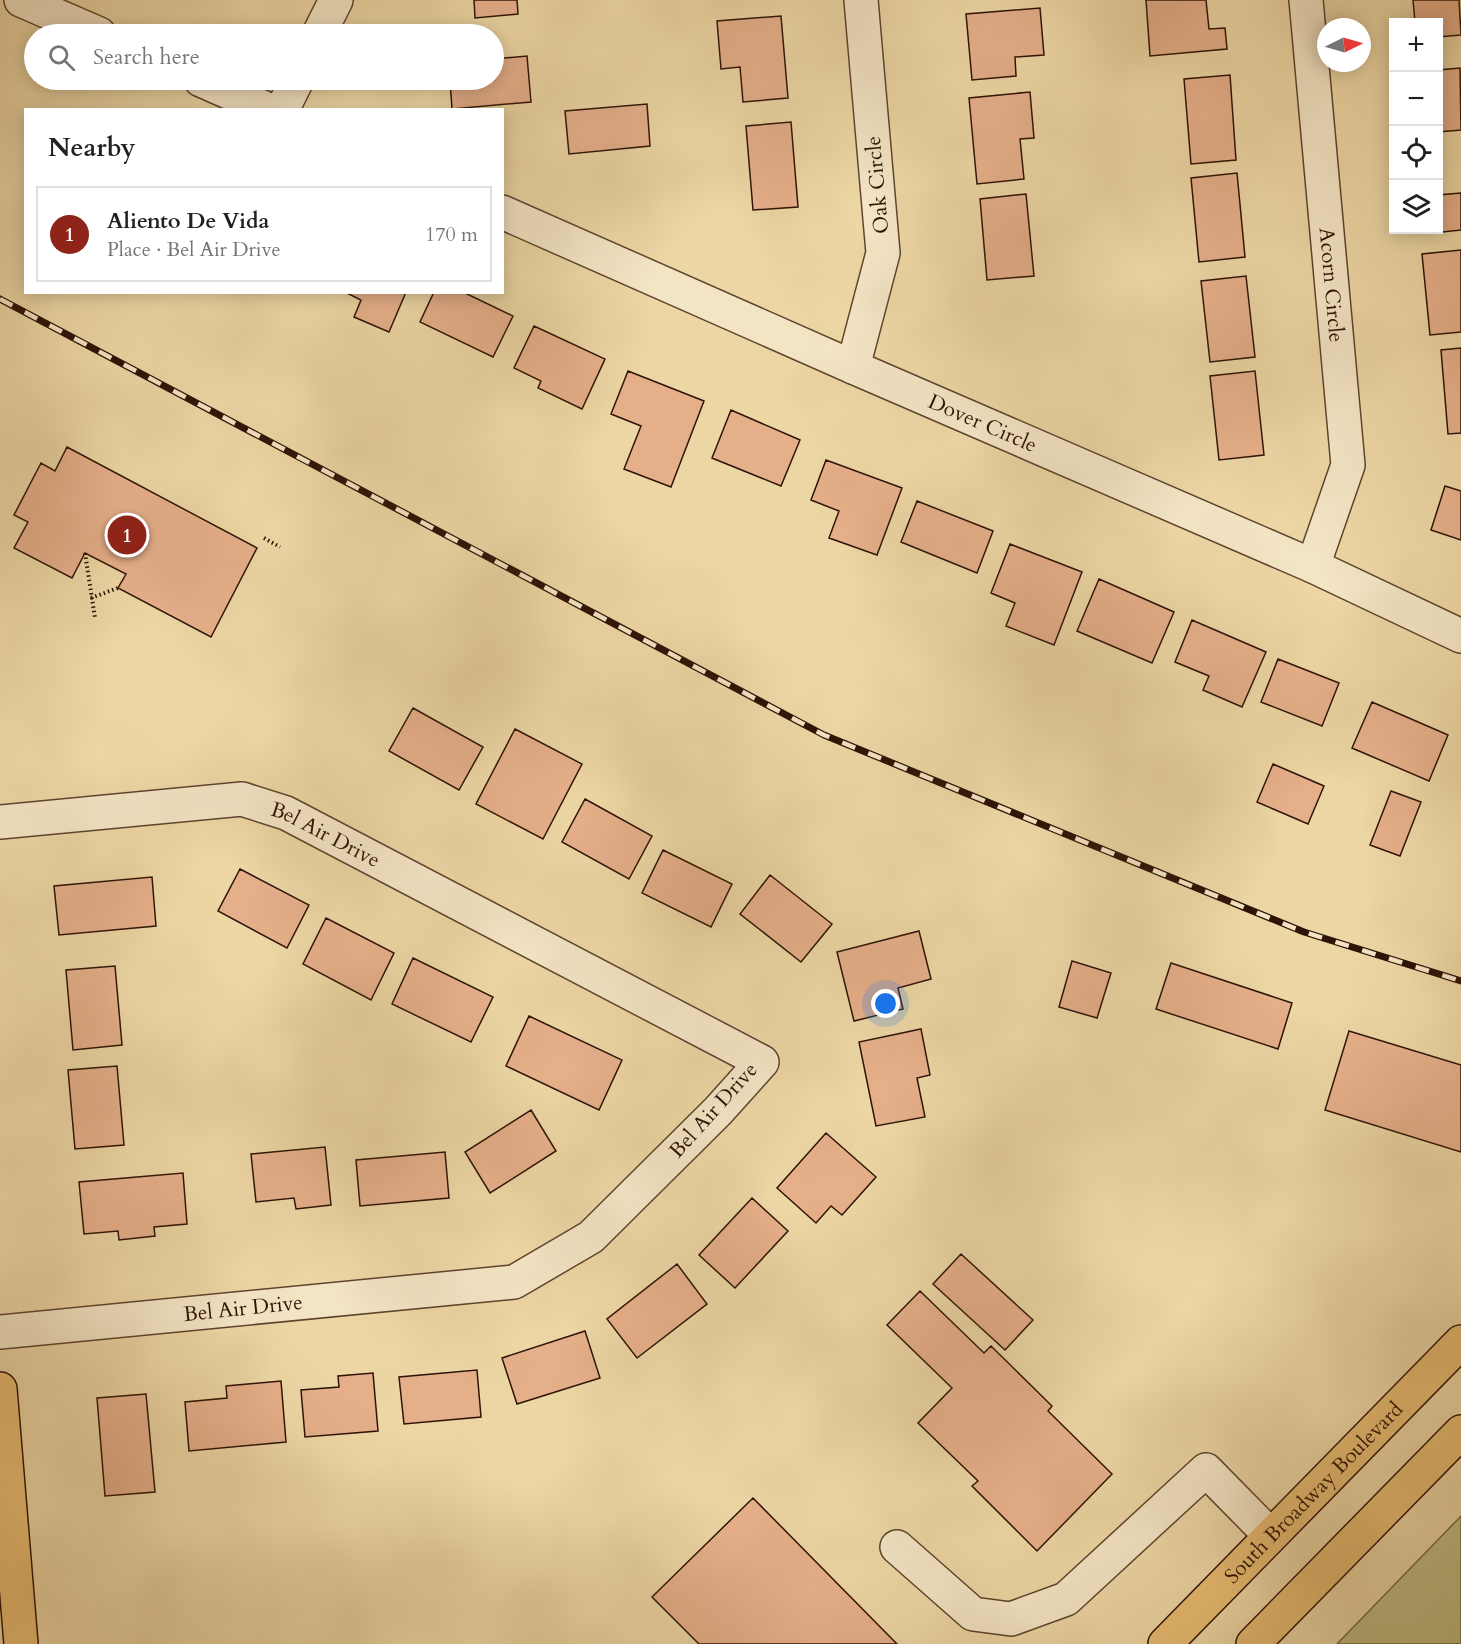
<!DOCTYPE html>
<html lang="en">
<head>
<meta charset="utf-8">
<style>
  :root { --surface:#fff; --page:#f2f2f2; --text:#202124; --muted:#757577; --line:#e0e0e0; --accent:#8f2418 }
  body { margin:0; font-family:Cardo,serif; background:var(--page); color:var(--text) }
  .controls { position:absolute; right:18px; top:18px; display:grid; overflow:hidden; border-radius:0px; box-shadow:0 3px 15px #0003 }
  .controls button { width:54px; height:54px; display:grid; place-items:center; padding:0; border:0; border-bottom:2px solid var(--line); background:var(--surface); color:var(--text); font:30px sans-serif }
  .compass { position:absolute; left:1317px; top:18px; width:54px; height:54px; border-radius:50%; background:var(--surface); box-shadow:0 3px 15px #0003; rotate:85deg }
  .you { position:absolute; left:886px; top:1004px; width:21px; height:21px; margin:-15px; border:4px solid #fff; border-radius:50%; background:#1a73e8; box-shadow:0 0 0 9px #1a73e833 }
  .badge { display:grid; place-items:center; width:39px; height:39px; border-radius:50%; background:var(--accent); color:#fff; font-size:20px; font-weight:700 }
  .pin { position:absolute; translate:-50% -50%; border:3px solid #fff; box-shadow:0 2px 6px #0006 }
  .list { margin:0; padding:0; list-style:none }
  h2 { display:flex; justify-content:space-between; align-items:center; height:78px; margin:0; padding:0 24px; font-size:26px }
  h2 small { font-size:20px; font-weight:400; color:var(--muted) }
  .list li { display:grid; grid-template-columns:39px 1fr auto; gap:18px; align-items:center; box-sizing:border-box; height:96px; margin:0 12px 12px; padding:0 12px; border:2px solid var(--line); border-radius:0px }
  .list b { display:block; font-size:22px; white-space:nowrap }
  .list p { margin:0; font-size:20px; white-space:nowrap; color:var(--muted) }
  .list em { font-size:20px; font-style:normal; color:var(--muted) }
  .icon { flex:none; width:33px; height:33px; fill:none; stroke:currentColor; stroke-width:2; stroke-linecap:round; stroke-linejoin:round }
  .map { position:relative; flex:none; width:1461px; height:1644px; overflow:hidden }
  .search { position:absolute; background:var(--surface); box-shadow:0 3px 15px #0003; left:24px; top:24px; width:480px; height:66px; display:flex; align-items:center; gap:15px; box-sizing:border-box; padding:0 21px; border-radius:33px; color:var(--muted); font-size:22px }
  .panel { position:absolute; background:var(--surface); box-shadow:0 3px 15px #0003; left:24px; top:108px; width:480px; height:186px; border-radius:0px }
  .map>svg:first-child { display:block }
  .green { fill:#bdbc82; stroke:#766844; stroke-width:1.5 }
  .building { fill:#e5af8a; stroke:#2e1407; stroke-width:1.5 }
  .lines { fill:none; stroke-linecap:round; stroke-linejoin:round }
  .minor-casing { stroke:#5e442e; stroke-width:36 }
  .major-casing { stroke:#2e1407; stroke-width:36 }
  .path { stroke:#2e1407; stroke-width:4; stroke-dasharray:1.5 3; stroke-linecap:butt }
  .minor { stroke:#f3e4c4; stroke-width:33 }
  .major { stroke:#e6bb72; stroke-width:33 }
  .rail-casing { stroke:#2e1407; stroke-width:7 }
  .rail { stroke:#f3e4c4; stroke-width:4.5; stroke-dasharray:14; stroke-linecap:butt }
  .labels { text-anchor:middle; stroke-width:4.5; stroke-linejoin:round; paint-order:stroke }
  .street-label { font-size:21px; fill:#2e1407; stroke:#f3e4c4 }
</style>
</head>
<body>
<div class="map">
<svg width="1461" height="1644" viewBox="0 0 1461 1644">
  <rect width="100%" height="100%" fill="#ecd6a4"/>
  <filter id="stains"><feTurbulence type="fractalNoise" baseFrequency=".00333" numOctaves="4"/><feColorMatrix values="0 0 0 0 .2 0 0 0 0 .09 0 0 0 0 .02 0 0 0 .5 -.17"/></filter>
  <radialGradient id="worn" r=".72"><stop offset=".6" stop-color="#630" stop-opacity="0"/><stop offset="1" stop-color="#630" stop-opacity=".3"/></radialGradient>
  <path class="green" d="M1461,1516V1644H1337Z"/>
  <path class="building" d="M474,0H517L518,14L475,18Z
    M1146,0H1206L1209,29L1225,28L1227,49L1150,56Z
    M1413,0H1459L1461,35L1438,37V22H1415Z
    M1040,8L1044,55L1015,57L1016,76L972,80L966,14Z
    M781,16L788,98L743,102L740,67L721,69L717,21Z
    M494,53V59L527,56L531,102L452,109L450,80H494Z
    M1460,68L1461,130L1438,132V70Z
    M1230,75L1236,160L1191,164L1184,79Z
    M1030,92L1034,138L1020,139L1024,179L977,184L969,98Z
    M647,104L650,146L569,154L565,111Z
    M791,122L798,207L753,210L746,126Z
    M1237,173L1245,257L1199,262L1191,178Z
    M1461,193V230L1433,233V230H1438V195Z
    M1026,194L1034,276L987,280L980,199Z
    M1461,250V332L1430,335L1422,254Z
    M1246,276L1255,357L1210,362L1201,281Z
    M345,292H406L389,332L354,317L361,300Z
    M434,292H463L513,316L493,357L420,322Z
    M534,326L605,359L582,409L538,388L541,381L514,368Z
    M1461,348V433L1448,434L1441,350Z
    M628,371L704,401L671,487L624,469L641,426L611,414Z
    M1255,371L1264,455L1219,460L1210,376Z
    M731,410L800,440L781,486L712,458Z
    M67,447L257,548L211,637L118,588L126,574L85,553L72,578L14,548L28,522L14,515L41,463L55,471Z
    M826,460L902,488L877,555L829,538L839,511L811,500Z
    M1445,486L1461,491V540L1431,530Z
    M917,501L993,531L977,573L901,542Z
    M1010,544L1082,572L1054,645L1006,626L1015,603L991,593Z
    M1099,579L1174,612L1152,663L1077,631Z
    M1192,620L1266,652L1242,707L1203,690L1209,676L1175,662Z
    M1278,659L1339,683L1322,726L1261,702Z
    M1372,702L1448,735L1429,781L1352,748Z
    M413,708L483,747L459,790L389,751Z
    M515,729L582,764L543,839L476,804Z
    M1273,764L1324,786L1308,824L1257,802Z
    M1391,791L1421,802L1400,856L1370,845Z
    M585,799L652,836L629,879L562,842Z
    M663,850L732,884L711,927L642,893Z
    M240,869L309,905L287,948L218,911Z
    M770,875L832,924L801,962L740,914Z
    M152,877L156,926L59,935L54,886Z
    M326,918L394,953L371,1000L303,964Z
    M919,931L931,979L898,988L903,1009L854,1021L837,952Z
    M413,958L493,997L471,1042L392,1004Z
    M1072,961L1111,973L1097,1018L1059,1007Z
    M1171,963L1292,1003L1278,1049L1156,1009Z
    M115,966L122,1045L73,1050L66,970Z
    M529,1016L622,1060L599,1110L506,1066Z
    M921,1029L930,1075L917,1078L925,1117L876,1126L859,1042Z
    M1349,1031L1461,1065V1152L1325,1110Z
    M117,1066L124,1145L75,1149L68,1070Z
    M531,1110L556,1151L490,1193L465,1152Z
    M826,1133L876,1177L842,1215L831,1206L816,1223L777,1188Z
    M325,1147L331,1205L296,1209L294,1198L256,1202L251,1154Z
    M445,1152L449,1198L360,1206L356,1160Z
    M183,1173L187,1224L154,1227L155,1236L119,1240L118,1231L84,1234L79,1182Z
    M752,1198L788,1231L735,1288L699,1255Z
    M961,1254L1033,1320L1005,1350L933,1284Z
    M677,1264L707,1304L637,1358L607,1319Z
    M920,1291L984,1353L991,1346L1052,1406L1048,1411L1112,1474L1037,1551L972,1486L978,1481L918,1423L952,1388L887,1325Z
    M585,1331L600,1378L517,1404L502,1358Z
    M477,1370L481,1417L404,1424L399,1377Z
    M373,1373L378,1431L305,1437L301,1390L339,1387L338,1376Z
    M281,1381L286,1442L189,1451L185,1402L227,1398L226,1386Z
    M146,1394L155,1492L105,1496L97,1398Z
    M753,1498L897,1644H699L652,1597Z"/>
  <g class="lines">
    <g class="minor-casing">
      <g id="minor">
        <path d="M21,0L99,34"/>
        <path id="s1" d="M1306,0L1348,465L1313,566"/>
        <path d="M319,34L336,0"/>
        <path d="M201,80L269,110"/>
        <path d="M282,110L297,80"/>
        <path id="s2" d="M502,212L853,367L1313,566L1461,636"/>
        <path d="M853,367L883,253L861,0"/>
        <path id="s3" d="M0,822L242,799L286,813L762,1062L718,1111L591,1237L514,1282L0,1332"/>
        <path d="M897,1547L973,1614L1011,1619L1066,1599L1206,1470L1270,1535"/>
      </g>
    </g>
    <g class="major-casing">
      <g id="major">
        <path d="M0,1389L21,1644"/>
        <path id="s4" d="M1165,1644L1461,1342"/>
        <path d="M1253,1644L1461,1432"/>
      </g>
    </g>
    <path class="path" d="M264,538L280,547
      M85,553L95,618
      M91,598L118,588"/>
    <use href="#minor" class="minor"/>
    <use href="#major" class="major"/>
    <g class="rail-casing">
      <path id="rail" d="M0,299L824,735L1304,932L1461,981"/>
    </g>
    <use href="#rail" class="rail"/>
  </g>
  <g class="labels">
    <g class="street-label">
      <text transform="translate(877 185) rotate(-95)" y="7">Oak Circle</text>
      <text dy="7" stroke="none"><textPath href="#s1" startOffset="286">Acorn Circle</textPath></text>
      <text dy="7" stroke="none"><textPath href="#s2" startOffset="525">Dover Circle</textPath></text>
      <text dy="7" stroke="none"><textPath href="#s3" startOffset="334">Bel Air Drive</textPath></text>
      <text transform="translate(713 1110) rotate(-48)" y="7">Bel Air Drive</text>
      <text transform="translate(243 1308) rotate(-6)" y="7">Bel Air Drive</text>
      <text dy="7" stroke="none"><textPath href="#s4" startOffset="212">South Broadway Boulevard</textPath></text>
    </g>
  </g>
  <rect width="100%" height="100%" filter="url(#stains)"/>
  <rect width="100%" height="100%" fill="url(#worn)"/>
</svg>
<div class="controls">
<button>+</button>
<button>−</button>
<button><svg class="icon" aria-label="locate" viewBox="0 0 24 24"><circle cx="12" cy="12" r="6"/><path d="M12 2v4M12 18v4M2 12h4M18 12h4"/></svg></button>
<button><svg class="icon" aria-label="layers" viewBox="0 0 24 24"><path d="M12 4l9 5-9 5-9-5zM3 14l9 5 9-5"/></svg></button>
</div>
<svg class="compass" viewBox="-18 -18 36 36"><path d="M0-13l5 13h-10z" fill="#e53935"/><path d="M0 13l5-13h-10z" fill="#757577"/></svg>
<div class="you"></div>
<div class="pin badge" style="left:127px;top:535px">1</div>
<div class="search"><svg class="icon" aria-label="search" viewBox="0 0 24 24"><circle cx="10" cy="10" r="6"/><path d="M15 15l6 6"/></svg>Search here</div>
<section class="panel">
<h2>Nearby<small></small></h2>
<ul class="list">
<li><span class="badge">1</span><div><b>Aliento De Vida</b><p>Place · Bel Air Drive</p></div><em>170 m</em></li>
</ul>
</section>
</div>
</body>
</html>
